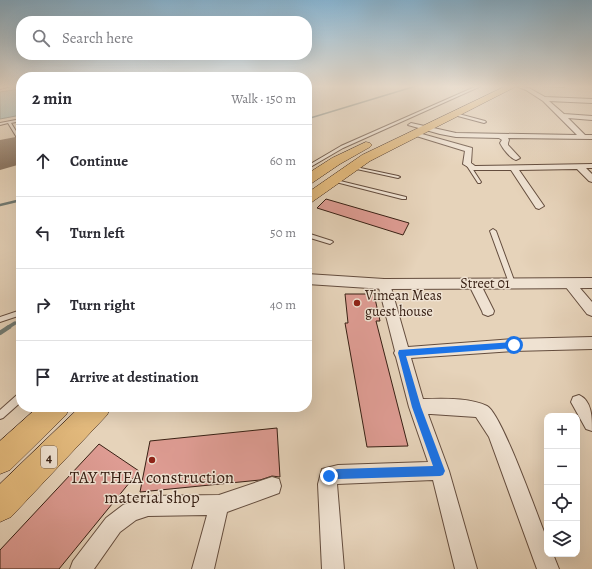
<!DOCTYPE html>
<html lang="en">
<head>
<meta charset="utf-8">
<style>
  :root { --surface:#fff; --page:#f2f2f3; --text:#2b2b33; --muted:#7c7c81; --line:#e1e1e2 }
  body { margin:0; font-family:Alegreya,serif; background:var(--page); color:var(--text) }
  .controls { position:absolute; right:12px; bottom:12px; display:grid; overflow:hidden; border-radius:8px; box-shadow:0 4px 16px #0002 }
  .controls button { width:36px; height:36px; display:grid; place-items:center; padding:0; border:0; border-bottom:1px solid var(--line); background:var(--surface); color:var(--text); font:20px sans-serif }
  .stop { position:absolute; width:12px; height:12px; margin:-9px; border:3px solid #1a73e8; border-radius:50%; background:#fff }
  .stop.end { background:#1a73e8; border-color:#fff; box-shadow:0 1px 4px #0008 }
  .list { margin:0; padding:0; list-style:none }
  h2 { display:flex; justify-content:space-between; align-items:center; height:52px; margin:0; padding:0 16px; font-size:17px }
  h2 small { font-size:13px; font-weight:400; color:var(--muted) }
  .list li { display:grid; grid-template-columns:26px 1fr auto; gap:12px; align-items:center; box-sizing:border-box; height:72px; padding:0 16px; border-top:1px solid var(--line) }
  .list b { display:block; font-size:15px; white-space:nowrap }
  .list em { font-size:13px; font-style:normal; color:var(--muted) }
  .icon { flex:none; width:22px; height:22px; fill:none; stroke:currentColor; stroke-width:2; stroke-linecap:round; stroke-linejoin:round }
  .map { position:relative; flex:none; width:592px; height:569px; overflow:hidden }
  .search { position:absolute; background:var(--surface); box-shadow:0 4px 16px #0002; left:16px; top:16px; width:296px; height:44px; display:flex; align-items:center; gap:10px; box-sizing:border-box; padding:0 14px; border-radius:16px; color:var(--muted); font-size:15px }
  .panel { position:absolute; background:var(--surface); box-shadow:0 4px 16px #0002; left:16px; top:72px; width:296px; height:340px; border-radius:16px }
  .map>svg:first-child { display:block }
  .water { fill:#97b7b4; stroke:#717b74 }
  .lines { fill:none; stroke-linecap:round; stroke-linejoin:round }
  .stream-far3 { stroke:#717b74; stroke-width:1.5 }
  .stream-far2 { stroke:#717b74; stroke-width:2.5 }
  .stream-far1 { stroke:#717b74; stroke-width:3.5 }
  .stream { stroke:#717b74; stroke-width:4.5 }
  .runway { fill:#8f7a67; fill-rule:evenodd }
  .building { fill:#de9c93; stroke:#382014 }
  .service-casing { stroke:#644d3e; stroke-width:2 }
  .minor-casing { stroke:#644d3e; stroke-width:2 }
  .tertiary-casing { stroke:#644d3e; stroke-width:2 }
  .trunk-casing { stroke:#382014; stroke-width:1 }
  .service { fill:#efe2d2; fill-rule:evenodd }
  .minor { fill:#efe2d2; fill-rule:evenodd }
  .tertiary { fill:#efe2d2; fill-rule:evenodd }
  .trunk { fill:#e3ba7d; fill-rule:evenodd }
  .route { fill:#1a73e8 }
  .poi-dot { fill:#8f2418; stroke:#efe2d2; stroke-width:1.5 }
  .labels { text-anchor:middle; stroke-width:3; stroke-linejoin:round; paint-order:stroke }
  .shield { fill:#efe2d2; stroke:#6f5a4d; stroke-width:1 }
  .shield-label { font-size:13px; font-weight:bold; fill:#382014 }
  .street-label { font-size:14px; fill:#382014; stroke:#efe2d2 }
  .poi-label { font-size:14px; fill:#382014; stroke:#efe2d2; text-anchor:start }
  .near-poi-label { font-size:17px; fill:#382014; stroke:#efe2d2 }
</style>
</head>
<body>
<div class="map">
<svg width="592" height="569" viewBox="0 0 592 569">
  <rect width="100%" height="100%" fill="#e6d3ba"/>
  <filter id="stains"><feTurbulence type="fractalNoise" baseFrequency=".005" numOctaves="4"/><feColorMatrix values="0 0 0 0 .2 0 0 0 0 .09 0 0 0 0 .02 0 0 0 .5 -.17"/></filter>
  <radialGradient id="worn" r=".72"><stop offset=".6" stop-color="#630" stop-opacity="0"/><stop offset="1" stop-color="#630" stop-opacity=".3"/></radialGradient>
  <path class="water" d="M21,89V115L0,119V92Z"/>
  <g class="lines">
    <path class="stream-far3" d="M307,119L416,86"/>
    <path class="stream-far2" d="M0,205L21,200"/>
    <path class="stream-far1" d="M7,328L15,323"/>
    <path class="stream" d="M0,333L9,327"/>
    <path class="runway" d="M21,136V164L0,170V140Z"/>
  </g>
  <path class="building" d="M326,199L409,223L403,235L317,208Z
    M345,294H374L380,321H376L408,446L367,447L345,323H348Z
    M277,428L280,477L272,476L260,480L140,492L150,441Z
    M99,444L139,471L59,569H0V550Z"/>
  <g class="lines">
    <g class="service-casing">
      <path id="service" d="M4,86H11L0,89V87Z
        M477,86H481L343,148L307,169V166L341,146Z
        M541,86H565L564,87Z
        M455,113L485,121L486,122L484,123L454,115Z
        M21,119V121L11,123L21,139V141H19L8,123L0,125V123Z
        M468,165H470L481,182L480,183H478L467,166Z
        M351,166L398,176L400,177L398,178L352,168H351Z
        M332,179L406,197V199H402L332,181Z
        M493,229L496,231L515,283L514,284H510L509,283L490,231Z
        M307,233L332,241L333,242L330,244L307,237Z
        M21,310V315L0,322V317Z
        M21,393V402L3,418L0,419V410L18,394Z"/>
    </g>
    <g class="minor-casing">
      <path id="minor" d="M516,86L529,88L545,97L592,99V103L549,101L564,114L592,116V120L568,118L585,135H592V139L508,138L509,140L508,143V145L520,158L516,160C510,158 503,149 500,143L502,140L499,138L456,137L440,134L408,125L411,123L456,133L577,135L543,101L526,90Z
        M415,132L472,148L471,163L475,166L592,164V168H586L592,174V182L589,181L577,169L519,170L544,206L539,209L536,208L511,170H473L463,164L465,151L413,135L412,134Z
        M474,279L478,280L480,283L494,311L493,314L488,316L483,314L482,311L468,283L470,280Z
        M569,279L573,280L592,302V316L587,314L565,286L563,283L565,280Z
        M384,280L388,281L390,284L408,347L513,339L592,337V349L513,351L411,358L423,399C443,399 468,397 487,406C502,414 538,518 547,539V554H553L559,569H537L489,437L476,417L431,414H428L449,471L477,569H455L433,480L337,484L344,569H322L318,484L322,469L338,465L428,462L409,407L396,357L394,353L395,351L378,284L380,281Z
        M579,395C592,401 592,417 592,431L586,429L571,402L573,397Z
        M272,477L279,479L281,486L279,493L227,512L214,569H192L207,515L148,516L136,520L120,532L94,569H70L73,561L106,518L123,505L148,496L219,495Z"/>
    </g>
    <g class="tertiary-casing">
      <path id="tertiary" d="M307,274L384,279L592,278V288L384,289L307,284Z"/>
    </g>
    <g class="trunk-casing">
      <path id="trunk" d="M506,86H517L370,161L312,202L307,203V193L362,155Z
        M366,142L370,143L372,145L370,147L340,164L312,183L307,184V174L332,158Z
        M38,407H70L66,415L10,470L0,474V441Z
        M80,407H111L107,415L11,517L0,522V484Z"/>
    </g>
    <use href="#service" class="service"/>
    <use href="#minor" class="minor"/>
    <use href="#tertiary" class="tertiary"/>
    <use href="#trunk" class="trunk"/>
  </g>
  <linearGradient id="sky" x2="0" y2="1"><stop stop-color="#87b5d3"/><stop offset="0.52" stop-color="#f4ebe0"/><stop offset="1" stop-color="#f4ebe0" stop-opacity="0"/></linearGradient>
  <rect width="592" height="166" fill="url(#sky)"/>
  <path class="route" d="M514,342L517,345L514,348L406,356L421,407L445,471L443,475L440,476L338,479L329,481L325,479L324,476L325,472L338,469L433,466L412,407L398,353L399,350Z"/>
  <g class="poi-dot">
    <circle cx="357" cy="303" r="4"/>
    <circle cx="152" cy="460" r="4"/>
  </g>
  <g class="labels">
    <rect class="shield" x="41" y="446" width="16" height="22" rx="3"/>
    <g class="shield-label">
      <text x="49" y="462">4</text>
    </g>
    <g class="street-label">
      <text x="485" y="288">Street 01</text>
    </g>
    <g class="poi-label">
      <text x="365" y="300">Vimean Meas<tspan x="365" dy="16">guest house</tspan></text>
    </g>
    <g class="near-poi-label">
      <text x="152" y="483">TAY THEA construction<tspan x="152" dy="20">material shop</tspan></text>
    </g>
  </g>
  <rect width="100%" height="100%" filter="url(#stains)"/>
  <rect width="100%" height="100%" fill="url(#worn)"/>
</svg>
<div class="controls">
<button>+</button>
<button>−</button>
<button><svg class="icon" aria-label="locate" viewBox="0 0 24 24"><circle cx="12" cy="12" r="6"/><path d="M12 2v4M12 18v4M2 12h4M18 12h4"/></svg></button>
<button><svg class="icon" aria-label="layers" viewBox="0 0 24 24"><path d="M12 4l9 5-9 5-9-5zM3 14l9 5 9-5"/></svg></button>
</div>
<div class="stop" style="left:514px;top:345px"></div>
<div class="stop end" style="left:329px;top:476px"></div>
<div class="search"><svg class="icon" aria-label="search" viewBox="0 0 24 24"><circle cx="10" cy="10" r="6"/><path d="M15 15l6 6"/></svg>Search here</div>
<section class="panel">
<h2>2 min<small>Walk · 150 m</small></h2>
<ul class="list">
<li><svg class="icon" aria-label="ahead" viewBox="0 0 24 24"><path d="M12 20V5M6 11l6-6 6 6"/></svg><div><b>Continue</b></div><em>60 m</em></li>
<li><svg class="icon" aria-label="left" viewBox="0 0 24 24"><path d="M17 20v-9H6M10 6l-5 5 5 5"/></svg><div><b>Turn left</b></div><em>50 m</em></li>
<li><svg class="icon" aria-label="right" viewBox="0 0 24 24"><path d="M7 20v-9h11M14 6l5 5-5 5"/></svg><div><b>Turn right</b></div><em>40 m</em></li>
<li><svg class="icon" aria-label="arrive" viewBox="0 0 24 24"><path d="M6 21V4h12l-3 4 3 4H6"/></svg><div><b>Arrive at destination</b></div></li>
</ul>
</section>
</div>
</body>
</html>
